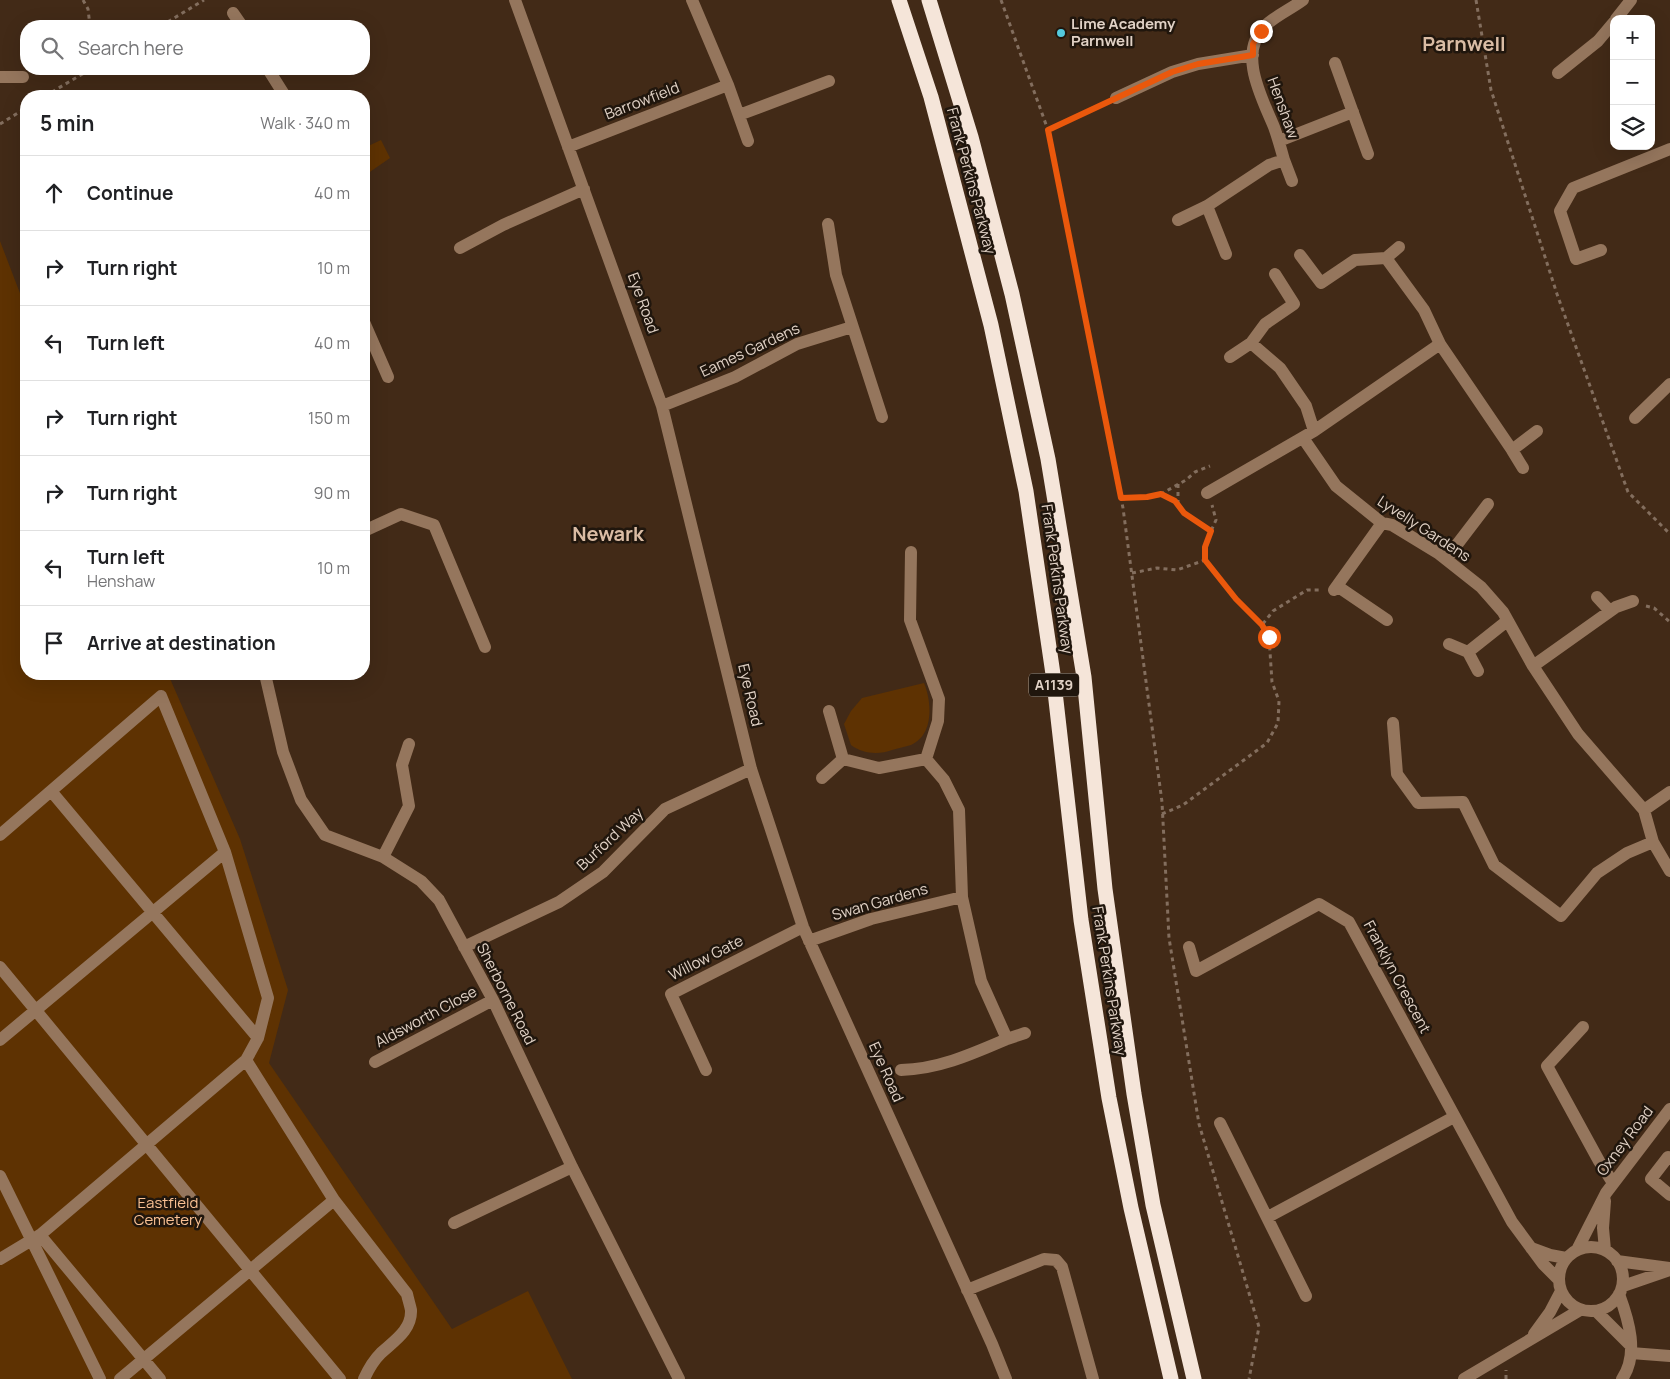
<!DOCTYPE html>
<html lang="en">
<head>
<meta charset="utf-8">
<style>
  :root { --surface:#fff; --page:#f2f2f2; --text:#202124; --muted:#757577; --line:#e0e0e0 }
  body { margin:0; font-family:Manrope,sans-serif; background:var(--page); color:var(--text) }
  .controls { position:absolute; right:15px; top:15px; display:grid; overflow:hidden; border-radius:10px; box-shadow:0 5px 20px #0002 }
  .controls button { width:45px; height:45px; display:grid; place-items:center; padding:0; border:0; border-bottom:1px solid var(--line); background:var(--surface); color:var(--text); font:25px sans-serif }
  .stop { position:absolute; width:15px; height:15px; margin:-11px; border:4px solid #ea580c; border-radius:50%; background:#fff }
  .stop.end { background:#ea580c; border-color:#fff; box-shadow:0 1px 5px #0008 }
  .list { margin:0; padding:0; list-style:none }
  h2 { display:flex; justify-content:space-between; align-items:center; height:65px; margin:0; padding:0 20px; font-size:21px }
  h2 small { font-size:16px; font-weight:400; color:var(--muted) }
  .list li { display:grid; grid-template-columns:32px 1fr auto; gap:15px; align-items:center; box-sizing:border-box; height:75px; padding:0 20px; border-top:1px solid var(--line) }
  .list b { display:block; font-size:19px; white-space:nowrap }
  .list p { margin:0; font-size:16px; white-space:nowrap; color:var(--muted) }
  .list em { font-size:16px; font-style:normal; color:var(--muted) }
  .icon { flex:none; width:28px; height:28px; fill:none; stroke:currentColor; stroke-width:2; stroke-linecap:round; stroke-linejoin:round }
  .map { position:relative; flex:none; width:1670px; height:1379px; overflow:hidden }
  .search { position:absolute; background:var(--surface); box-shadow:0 5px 20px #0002; left:20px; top:20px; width:350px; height:55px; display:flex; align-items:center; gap:12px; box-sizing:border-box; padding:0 18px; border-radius:20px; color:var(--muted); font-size:19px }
  .panel { position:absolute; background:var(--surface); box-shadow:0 5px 20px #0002; left:20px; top:90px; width:350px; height:590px; border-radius:20px }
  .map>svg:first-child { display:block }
  .green { fill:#5e3202 }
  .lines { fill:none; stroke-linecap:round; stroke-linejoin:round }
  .path { stroke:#836e5e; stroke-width:3; stroke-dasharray:4 4; stroke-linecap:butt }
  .minor { stroke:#95765d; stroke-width:12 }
  .highway { stroke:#f5e5d9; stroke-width:15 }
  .route { stroke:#ea580c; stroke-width:6 }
  .poi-dot { fill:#54cade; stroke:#20160d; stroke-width:2 }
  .labels { text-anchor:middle; stroke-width:5; stroke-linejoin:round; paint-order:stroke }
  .shield { fill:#20160d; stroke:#a79a8e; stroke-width:1 }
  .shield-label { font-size:14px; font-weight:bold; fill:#e1d2c6 }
  .poi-label { font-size:15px; font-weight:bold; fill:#e1d2c6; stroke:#20160d; text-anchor:start }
  .street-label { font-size:15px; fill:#e1d2c6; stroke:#20160d }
  .park-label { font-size:15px; fill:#fac193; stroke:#20160d }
  .district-label { font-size:20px; font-weight:bold; fill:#dabca4; stroke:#20160d }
</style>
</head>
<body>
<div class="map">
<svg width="1670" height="1379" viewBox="0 0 1670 1379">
  <rect width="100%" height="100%" fill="#422a17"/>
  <path class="green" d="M381,140L390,158L364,176V148Z
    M0,241L26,309V674H168L240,839L288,990L269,1063L452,1329L528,1291L572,1379H0Z
    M924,683C932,702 934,735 911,745C905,747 898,748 892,750C879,755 863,754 851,745L844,724L851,711L862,698Z"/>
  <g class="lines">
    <path class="path" d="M83,0L88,9L90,26
      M1001,0L1048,130L1123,508L1162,802L1169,938L1199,1124L1259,1327L1249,1379
      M1476,0L1491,90L1557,294L1628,492L1670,534
      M161,26L204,0
      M45,96L91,69
      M0,124L26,108
      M1048,130L1104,104
      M1178,484V505
      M1161,494L1175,501L1184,513L1211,531L1216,520L1212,505
      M1121,499L1147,497L1161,494L1186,480L1195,472L1210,466
      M1205,560L1236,599L1262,625L1273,611L1307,590H1322
      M1132,573L1157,568L1177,570L1205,560V547L1211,531
      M1646,606L1654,608L1670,622
      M1162,814L1183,805L1267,743L1278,723L1279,701L1272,682L1269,637L1262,625
      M1506,1379V1370"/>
    <path class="minor" d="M515,0L662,406L751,769L803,927L992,1344L1006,1379
      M692,0L728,85L748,141
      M233,13L242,26
      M1616,19L1631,0
      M1335,63L1368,154
      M268,69L285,96
      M1558,73L1598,41L1614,22
      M0,77H23
      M1116,98L1172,72L1198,64L1253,55
      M739,115L829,81
      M1279,141L1353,112
      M568,147L728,85
      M1284,160C1281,149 1278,138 1274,127C1262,98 1237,53 1265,26C1275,16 1291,9 1303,0
      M1207,206L1226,254
      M1178,220L1207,206L1269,165L1284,160L1292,181
      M828,224L836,275L882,417
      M460,248L503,225L584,189
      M1601,250L1576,259L1560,211L1573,188L1670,149
      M1300,255L1321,283L1355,260L1386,258L1399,247
      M364,322L388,377
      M1251,343L1265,324L1294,304L1275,274
      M1440,344L1512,450L1537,431
      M1230,357L1251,343L1280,368L1306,406L1314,431
      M662,406L735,377L797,344L852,327
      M1635,418L1670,384
      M1303,438L1336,486L1382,523L1392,525L1438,553L1481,587L1503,612L1533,666L1578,734L1644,810L1653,842L1670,871
      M1512,450L1523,468
      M1207,493L1314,431L1440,344L1424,310L1386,258
      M364,531L401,514L434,525L485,647
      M911,552L910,620L939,699L938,721L926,759
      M1446,559L1488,504
      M1337,586L1387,620
      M1334,590L1382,523
      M1597,597L1610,611
      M1449,644L1468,652L1507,621
      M1468,652L1478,671
      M1533,666L1616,607L1633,601
      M265,674L283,752L301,800L325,835L383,857L421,881L439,900L493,1000L572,1167L679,1379
      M829,711L843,759L879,768L926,759L944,780L959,810L962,897L981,981L1007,1039L1025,1033
      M1393,723L1397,774L1418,803L1463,802L1494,865L1561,916L1597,873L1627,853L1653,842
      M822,778L843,759
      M51,791L258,1038
      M1644,810L1670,792
      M0,835L161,696L225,852L268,998L258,1038L246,1060L40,1235L0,1259
      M383,857L409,806L402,765L409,744
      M809,941L871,919L962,897
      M464,947L559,902L603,872L665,809L751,769
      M1189,947L1196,971L1319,904L1349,922L1512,1222L1543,1264L1559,1280
      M0,967L340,1379
      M1583,1027L1547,1066L1599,1161L1613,1183
      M0,1040L225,852
      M246,1060L334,1200L407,1294C408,1299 410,1305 411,1310C412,1330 394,1341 381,1353C374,1360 368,1370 364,1379
      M375,1062L493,1000
      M706,1070L671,994L803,927
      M901,1070C939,1069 972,1054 1007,1039
      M1220,1123L1306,1296
      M1670,1159L1668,1157L1651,1179L1670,1195
      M0,1176L100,1379
      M1605,1201L1603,1228L1605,1250
      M1268,1217L1454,1117
      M454,1223L572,1167
      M40,1235L160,1379
      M1559 1279a32 32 0 1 1 64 0a32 32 0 1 1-64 0Z
      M1531,1248L1550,1255L1566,1258
      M1577,1250L1606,1193L1670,1109
      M1617,1261L1670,1268
      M1623,1286L1670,1270
      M967,1290L1044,1259L1056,1260L1062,1267L1093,1379
      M1619,1294C1629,1321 1639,1354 1622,1379
      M1597,1312L1630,1345
      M1534,1334L1550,1312L1561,1291
      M1631,1353L1670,1356
      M120,1379L334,1200
      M1464,1379L1580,1310"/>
    <path class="highway" d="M899,0L931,97L991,325L1026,491L1053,674L1081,920L1109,1098L1131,1208L1171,1379
      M929,0L971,137L1012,294L1048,459L1084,677L1105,889L1134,1094L1153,1205L1194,1379"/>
  </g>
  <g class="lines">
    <path class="route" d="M1261,31L1253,44V55L1198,64L1172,72L1048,130L1121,498L1147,497L1161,494L1175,501L1184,513L1211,531L1205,547V560L1236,599L1262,625L1269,637"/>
  </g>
  <circle class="poi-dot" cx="1061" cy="33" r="5"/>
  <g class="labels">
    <rect class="shield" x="1029" y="673.5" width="50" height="23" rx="4"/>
    <g class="shield-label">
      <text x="1054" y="690">A1139</text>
    </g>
    <g class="poi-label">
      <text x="1071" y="29">Lime Academy<tspan x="1071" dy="17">Parnwell</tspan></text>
    </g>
    <g class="street-label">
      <text transform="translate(642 101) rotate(-21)" y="5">Barrowfield</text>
      <text transform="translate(1283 108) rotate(70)" y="5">Henshaw</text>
      <text transform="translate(971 181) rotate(75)" y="5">Frank Perkins Parkway</text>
      <text transform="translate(643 303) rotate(70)" y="5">Eye Road</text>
      <text transform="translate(750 350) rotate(-25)" y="5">Eames Gardens</text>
      <text transform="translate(1424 529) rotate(33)" y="5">Lyvelly Gardens</text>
      <text transform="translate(1057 579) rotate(82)" y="5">Frank Perkins Parkway</text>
      <text transform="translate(750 695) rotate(77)" y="5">Eye Road</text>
      <text transform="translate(610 839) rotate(-43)" y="5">Burford Way</text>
      <text transform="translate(880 902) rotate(-16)" y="5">Swan Gardens</text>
      <text transform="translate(706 958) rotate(-27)" y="5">Willow Gate</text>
      <text transform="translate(1397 977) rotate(62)" y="5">Franklyn Crescent</text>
      <text transform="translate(1109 981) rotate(81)" y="5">Frank Perkins Parkway</text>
      <text transform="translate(506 994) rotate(63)" y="5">Sherborne Road</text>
      <text transform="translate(426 1017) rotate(-28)" y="5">Aldsworth Close</text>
      <text transform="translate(886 1072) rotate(66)" y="5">Eye Road</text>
      <text transform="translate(1625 1141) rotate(-53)" y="5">Oxney Road</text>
    </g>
    <g class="park-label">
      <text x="168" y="1208">Eastfield<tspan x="168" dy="17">Cemetery</tspan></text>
    </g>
    <g class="district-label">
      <text x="1464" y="51">Parnwell</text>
      <text x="608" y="541">Newark</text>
    </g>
  </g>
</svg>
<div class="controls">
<button>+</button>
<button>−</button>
<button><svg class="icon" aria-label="layers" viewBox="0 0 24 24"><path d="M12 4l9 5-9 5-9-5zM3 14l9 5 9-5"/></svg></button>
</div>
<div class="stop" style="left:1269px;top:637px"></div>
<div class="stop end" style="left:1261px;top:31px"></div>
<div class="search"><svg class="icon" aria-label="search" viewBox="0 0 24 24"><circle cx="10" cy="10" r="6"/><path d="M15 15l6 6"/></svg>Search here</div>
<section class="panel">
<h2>5 min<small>Walk · 340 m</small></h2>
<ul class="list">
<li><svg class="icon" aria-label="ahead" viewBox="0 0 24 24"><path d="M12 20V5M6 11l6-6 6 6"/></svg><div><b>Continue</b></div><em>40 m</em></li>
<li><svg class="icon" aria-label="right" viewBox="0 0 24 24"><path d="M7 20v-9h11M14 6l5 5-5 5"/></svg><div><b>Turn right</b></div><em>10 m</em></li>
<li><svg class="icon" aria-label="left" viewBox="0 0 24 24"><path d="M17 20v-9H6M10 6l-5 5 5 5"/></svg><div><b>Turn left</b></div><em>40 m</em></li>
<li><svg class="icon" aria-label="right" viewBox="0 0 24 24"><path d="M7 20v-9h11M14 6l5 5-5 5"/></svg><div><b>Turn right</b></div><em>150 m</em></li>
<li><svg class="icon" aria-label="right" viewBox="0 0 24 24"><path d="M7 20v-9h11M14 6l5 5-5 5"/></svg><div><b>Turn right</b></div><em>90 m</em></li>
<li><svg class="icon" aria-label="left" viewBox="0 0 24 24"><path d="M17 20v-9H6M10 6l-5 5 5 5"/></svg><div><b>Turn left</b><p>Henshaw</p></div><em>10 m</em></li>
<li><svg class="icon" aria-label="arrive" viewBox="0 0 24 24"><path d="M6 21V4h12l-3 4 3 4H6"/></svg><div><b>Arrive at destination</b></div></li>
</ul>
</section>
</div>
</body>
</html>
